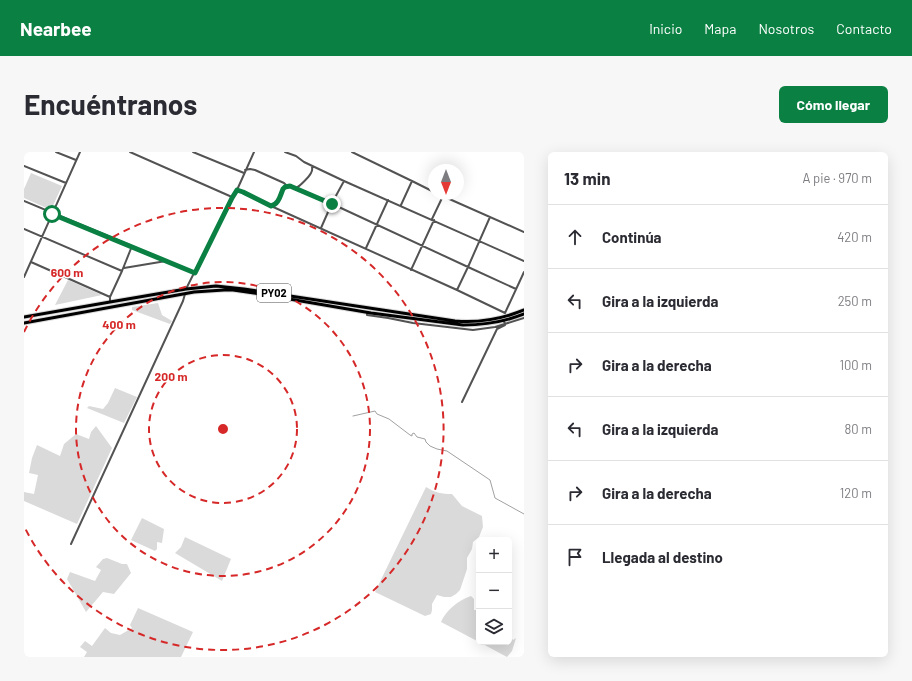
<!DOCTYPE html>
<html lang="es">
<head>
<meta charset="utf-8">
<style>
  :root { --surface:#fff; --page:#f7f7f7; --text:#2b2b33; --muted:#7c7c81; --line:#e1e1e2; --accent:#0b8043 }
  body { margin:0; font-family:Barlow,sans-serif; background:var(--page); color:var(--text) }
  .controls { position:absolute; right:12px; bottom:12px; display:grid; overflow:hidden; border-radius:6px; box-shadow:0 4px 16px #0002 }
  .controls button { width:36px; height:36px; display:grid; place-items:center; padding:0; border:0; border-bottom:1px solid var(--line); background:var(--surface); color:var(--text); font:20px sans-serif }
  .compass { position:absolute; left:404px; top:12px; width:36px; height:36px; border-radius:50%; background:var(--surface); box-shadow:0 4px 16px #0002; rotate:180deg }
  .stop { position:absolute; width:12px; height:12px; margin:-9px; border:3px solid #0b8043; border-radius:50%; background:#fff }
  .stop.end { background:#0b8043; border-color:#fff; box-shadow:0 1px 4px #0008 }
  .list { margin:0; padding:0; list-style:none }
  h2 { display:flex; justify-content:space-between; align-items:center; height:52px; margin:0; padding:0 16px; font-size:17px }
  h2 small { font-size:13px; font-weight:400; color:var(--muted) }
  .list li { display:grid; grid-template-columns:26px 1fr auto; gap:12px; align-items:center; box-sizing:border-box; height:64px; padding:0 16px; border-top:1px solid var(--line) }
  .list b { display:block; font-size:15px; white-space:nowrap }
  .list em { font-size:13px; font-style:normal; color:var(--muted) }
  .icon { flex:none; width:22px; height:22px; fill:none; stroke:currentColor; stroke-width:2; stroke-linecap:round; stroke-linejoin:round }
  .map { position:relative; flex:none; width:500px; height:505px; overflow:hidden; border-radius:6px }
  header { display:flex; align-items:center; gap:24px; box-sizing:border-box; height:56px; padding:0 20px; background:var(--accent); color:#fff }
  header strong { font-size:19px }
  nav { display:flex; gap:22px; margin-inline-start:auto; font-size:14px }
  .intro { display:flex; align-items:center; justify-content:space-between; box-sizing:border-box; height:96px; padding:0 24px }
  h1 { margin:0; font-size:28px }
  .button { padding:10px 18px; border-radius:6px; background:var(--accent); color:#fff; font-size:14px; font-weight:700 }
  main { display:flex; gap:24px; padding:0 24px }
  aside { flex:1; background:var(--surface); border-radius:6px; box-shadow:0 4px 16px #0002 }
  .map>svg:first-child { display:block }
  .green { fill:#dadada }
  .lines { fill:none; stroke-linecap:round; stroke-linejoin:round }
  .stream { stroke:#a1a1a1; stroke-width:1 }
  .trunk-casing { stroke:#dbdbdb; stroke-width:5 }
  .minor { stroke:#535353; stroke-width:2 }
  .trunk { stroke:#000; stroke-width:3 }
  .route { stroke:#0b8043; stroke-width:5 }
  .ring { fill:none; stroke:#d62828; stroke-width:2; stroke-dasharray:7 5 }
  .labels { text-anchor:middle; stroke-width:3; stroke-linejoin:round; paint-order:stroke }
  .shield { fill:#fff; stroke:#4c4c4c; stroke-width:1 }
  .shield-label { font-size:11px; font-weight:bold; fill:#000 }
  .centre { fill:#d62828; stroke:#fff; stroke-width:2 }
  .ring-label { font-size:12px; text-anchor:middle; font-weight:bold; fill:#d62828; stroke:#fff; stroke-width:3; stroke-linejoin:round; paint-order:stroke }
</style>
</head>
<body>
<header>
<strong>Nearbee</strong>
<nav><a>Inicio</a><a>Mapa</a><a>Nosotros</a><a>Contacto</a></nav>
</header>
<div class="intro"><h1>Encuéntranos</h1><a class="button">Cómo llegar</a></div>
<main>
<div class="map">
<svg width="500" height="505" viewBox="0 0 500 505">
  <rect width="100%" height="100%" fill="#fff"/>
  <path class="green" d="M7,21L38,34L27,58L0,46V37Z
    M44,128L78,143L31,153Z
    M134,151L138,163L148,169L146,172L108,158V155Z
    M91,236L113,245L100,271L63,256L65,254L79,257L84,251Z
    M72,274L88,296L53,372L0,349V340L10,342L14,323L5,321L8,306L13,293L36,304L40,292L52,282L65,287L67,280Z
    M402,335C412,341 417,342 428,342L438,354L458,364L459,375L455,385L449,390L448,397L443,406V417L436,438L432,442L427,445H420L413,443L408,452V458L407,462L401,464L351,440Z
    M118,366L140,377L138,391L133,390V397L131,399L107,388Z
    M161,385L207,407L198,429L151,401L157,395Z
    M83,406L98,412H103L107,421L90,442L79,440L62,460L43,427L46,420L71,429L77,418L72,415L79,407Z
    M447,444L450,447V458H455V490L417,470C422,458 435,448 447,444Z
    M114,456L169,480L157,505H60L63,500L56,495L61,489L68,494L81,476L87,481L96,483L108,476L106,473Z
    M485,483L489,488L492,486L488,499L483,505L455,490H485Z"/>
  <g class="lines">
    <path class="stream" d="M329,264L351,259L353,262L365,267L386,283L388,284V282L390,281L393,285L401,287L402,290L406,294L413,297L423,299L466,328L471,346L500,362"/>
    <g class="trunk-casing">
      <path id="trunk" d="M0,165L86,150L162,137L192,134L220,137L431,169C455,171 478,167 500,158
        M0,171L170,140L200,138H209L230,141L347,161L439,173C460,173 480,170 500,162"/>
    </g>
    <path class="minor" d="M32,0L52,8
      M106,0L208,45
      M169,0L220,21
      M261,0L272,4L280,10L320,29L500,109
      M328,0L388,29
      M0,14L42,31
      M221,18L226,17L231,18L260,31L263,34
      M272,36C276,34 285,25 287,21C289,18 288,17 288,14
      M213,38L219,40L247,54L433,138L481,161
      M414,42L500,80
      M0,49L108,94L98,119L86,145V150
      M377,53L388,29L410,40
      M247,54C256,52 256,41 261,35L266,34L304,50L444,115L433,138
      M466,65L444,115L492,137
      M408,67L419,44
      M297,76L308,51L320,29
      M0,77L98,119
      M108,94L171,121
      M342,96L364,48
      M7,110L86,145
      M100,116L142,109
      M387,118L410,68
      M0,125L56,0
      M162,137L208,45L213,38L230,0
      M343,160V163L364,166L389,171L449,178L471,175L500,166
      M481,161L500,120
      M438,250L473,177L481,173L480,169
      M47,392L159,149L161,142"/>
    <use href="#trunk" class="trunk"/>
  </g>
  <g class="lines">
    <path class="route" d="M28,62L171,121L208,46L213,38L219,40L247,54C255,52 256,44 259,37L261,35L266,34L308,52"/>
  </g>
  <g class="ring">
    <circle cx="199" cy="277" r="74"/>
    <circle cx="199" cy="277" r="147"/>
    <path d="M0 180A221 221 0 1 1 0 374"/>
  </g>
  <g class="labels">
    <rect class="shield" x="233" y="132" width="34" height="18" rx="3"/>
    <g class="shield-label">
      <text x="250" y="145">PY02</text>
    </g>
  </g>
  <circle cx="199" cy="277" r="6" class="centre"/>
  <g class="ring-label">
    <text x="43" y="125">600 m</text>
    <text x="95" y="177">400 m</text>
    <text x="147" y="229">200 m</text>
  </g>
</svg>
<div class="controls">
<button>+</button>
<button>−</button>
<button><svg class="icon" aria-label="layers" viewBox="0 0 24 24"><path d="M12 4l9 5-9 5-9-5zM3 14l9 5 9-5"/></svg></button>
</div>
<svg class="compass" viewBox="-18 -18 36 36"><path d="M0-13l5 13h-10z" fill="#e53935"/><path d="M0 13l5-13h-10z" fill="#7c7c81"/></svg>
<div class="stop" style="left:28px;top:62px"></div>
<div class="stop end" style="left:308px;top:52px"></div>
</div>
<aside>
<h2>13 min<small>A pie · 970 m</small></h2>
<ul class="list">
<li><svg class="icon" aria-label="ahead" viewBox="0 0 24 24"><path d="M12 20V5M6 11l6-6 6 6"/></svg><div><b>Continúa</b></div><em>420 m</em></li>
<li><svg class="icon" aria-label="left" viewBox="0 0 24 24"><path d="M17 20v-9H6M10 6l-5 5 5 5"/></svg><div><b>Gira a la izquierda</b></div><em>250 m</em></li>
<li><svg class="icon" aria-label="right" viewBox="0 0 24 24"><path d="M7 20v-9h11M14 6l5 5-5 5"/></svg><div><b>Gira a la derecha</b></div><em>100 m</em></li>
<li><svg class="icon" aria-label="left" viewBox="0 0 24 24"><path d="M17 20v-9H6M10 6l-5 5 5 5"/></svg><div><b>Gira a la izquierda</b></div><em>80 m</em></li>
<li><svg class="icon" aria-label="right" viewBox="0 0 24 24"><path d="M7 20v-9h11M14 6l5 5-5 5"/></svg><div><b>Gira a la derecha</b></div><em>120 m</em></li>
<li><svg class="icon" aria-label="arrive" viewBox="0 0 24 24"><path d="M6 21V4h12l-3 4 3 4H6"/></svg><div><b>Llegada al destino</b></div></li>
</ul>
</aside>
</main>
</body>
</html>
